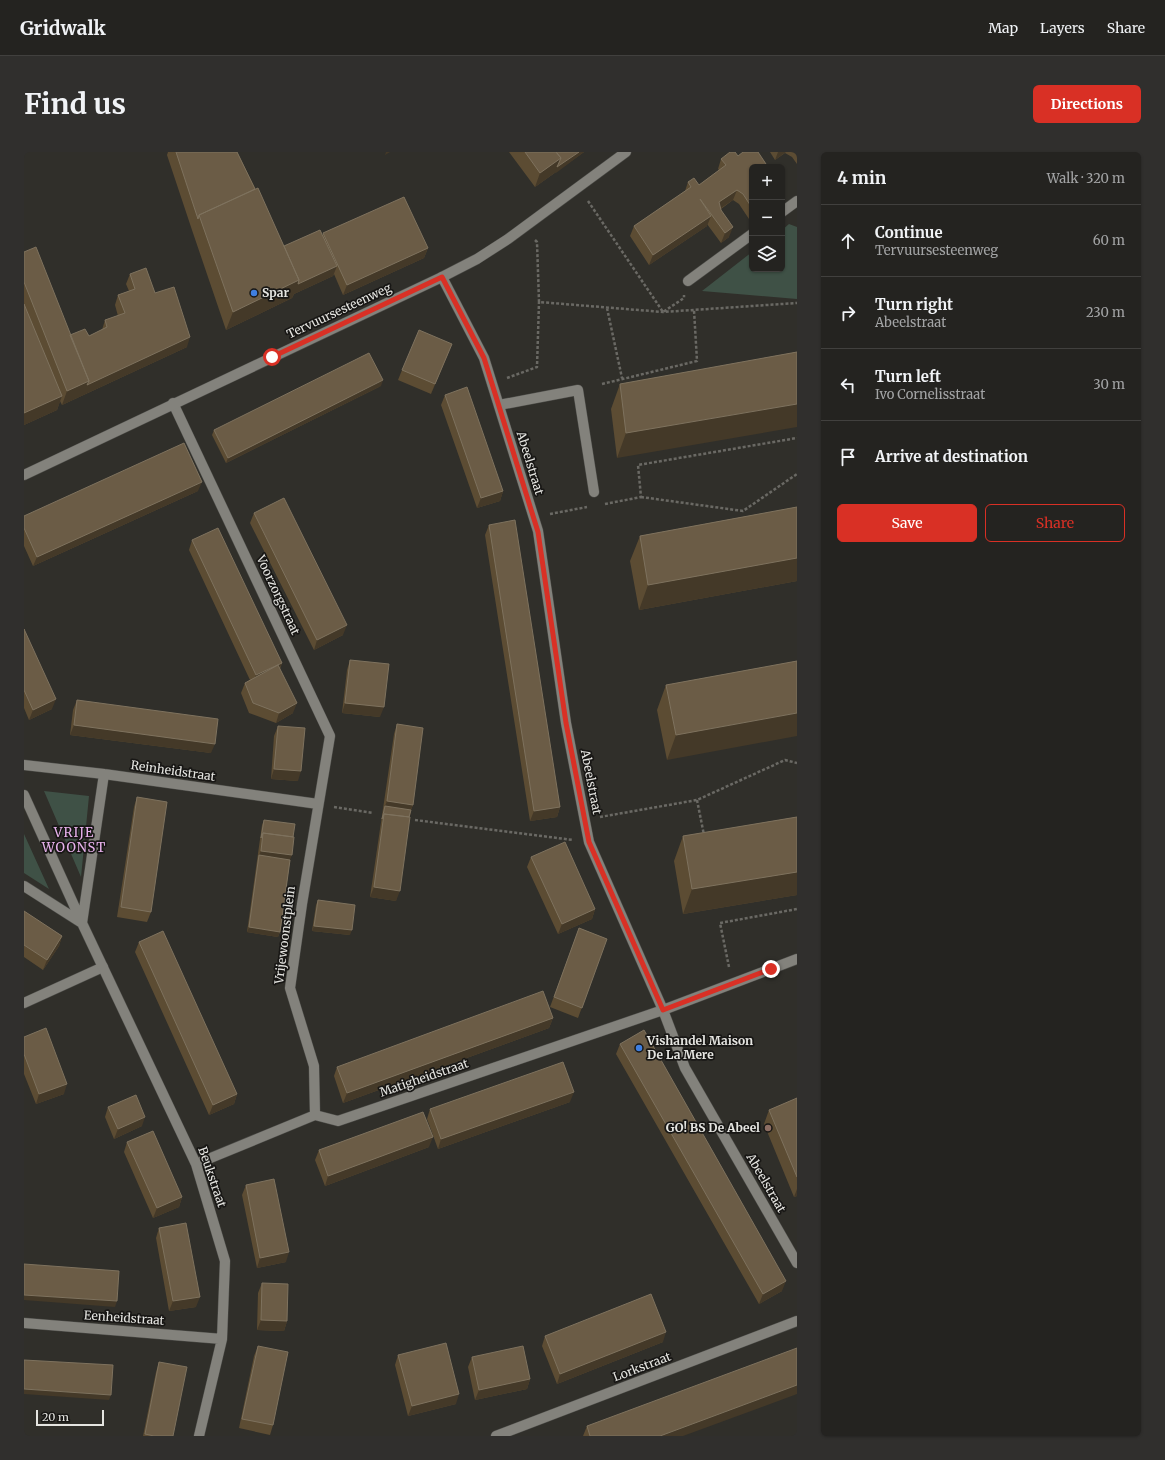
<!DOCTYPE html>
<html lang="en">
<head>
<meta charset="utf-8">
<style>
  :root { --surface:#242320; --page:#302f2d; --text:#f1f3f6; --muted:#a3a4a5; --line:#41403e; --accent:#d93025 }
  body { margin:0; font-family:Merriweather,serif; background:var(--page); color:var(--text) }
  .controls { position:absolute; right:12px; top:12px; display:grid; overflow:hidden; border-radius:6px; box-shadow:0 1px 3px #0004 }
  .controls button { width:36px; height:36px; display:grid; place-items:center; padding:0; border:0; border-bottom:1px solid var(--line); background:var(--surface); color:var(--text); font:20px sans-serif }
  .scale { position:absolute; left:12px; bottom:10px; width:68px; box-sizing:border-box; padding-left:4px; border:2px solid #e5e5e1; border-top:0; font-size:11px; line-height:14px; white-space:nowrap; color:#e5e5e1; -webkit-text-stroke:3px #181715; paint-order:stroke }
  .stop { position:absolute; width:12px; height:12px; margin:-9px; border:3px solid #d93025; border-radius:50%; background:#fff }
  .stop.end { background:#d93025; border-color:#fff; box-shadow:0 1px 4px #0008 }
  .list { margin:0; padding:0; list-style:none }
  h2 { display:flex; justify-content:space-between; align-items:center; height:52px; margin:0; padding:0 16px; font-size:17px }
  h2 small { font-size:13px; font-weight:400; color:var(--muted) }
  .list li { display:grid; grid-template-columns:26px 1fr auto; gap:12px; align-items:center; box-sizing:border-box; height:72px; padding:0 16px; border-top:1px solid var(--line) }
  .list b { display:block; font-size:15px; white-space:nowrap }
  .list p { margin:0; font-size:13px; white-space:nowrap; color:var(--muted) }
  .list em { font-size:13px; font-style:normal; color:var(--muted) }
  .actions { display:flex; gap:8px; padding:12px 16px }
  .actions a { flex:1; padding:9px 0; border:1px solid var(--accent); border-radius:6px; text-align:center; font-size:14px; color:var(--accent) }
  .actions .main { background:var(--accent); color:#fff }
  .icon { flex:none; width:22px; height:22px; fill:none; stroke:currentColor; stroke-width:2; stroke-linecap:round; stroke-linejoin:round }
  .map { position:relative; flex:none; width:773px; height:1284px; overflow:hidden; border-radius:6px }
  header { display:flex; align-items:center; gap:24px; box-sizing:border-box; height:56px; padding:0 20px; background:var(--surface); border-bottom:1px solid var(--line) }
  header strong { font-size:19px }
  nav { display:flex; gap:22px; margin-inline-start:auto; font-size:14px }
  .intro { display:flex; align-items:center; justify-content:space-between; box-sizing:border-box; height:96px; padding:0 24px }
  h1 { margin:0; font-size:28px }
  .button { padding:10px 18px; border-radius:6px; background:var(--accent); color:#fff; font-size:14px; font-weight:700 }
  main { display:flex; gap:24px; padding:0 24px }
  aside { flex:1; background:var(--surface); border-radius:6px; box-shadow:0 1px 3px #0004 }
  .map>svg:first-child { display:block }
  .green { fill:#3f5146 }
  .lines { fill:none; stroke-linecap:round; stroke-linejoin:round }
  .service-casing { stroke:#4d4d49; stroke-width:11 }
  .minor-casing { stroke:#4d4d49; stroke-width:11 }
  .tertiary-casing { stroke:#4d4d49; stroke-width:11 }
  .path { stroke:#6a6964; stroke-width:2.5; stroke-dasharray:3 2; stroke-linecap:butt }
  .service { stroke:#83827c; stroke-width:10 }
  .minor { stroke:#83827c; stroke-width:10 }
  .tertiary { stroke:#83827c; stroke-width:10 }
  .wall { fill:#5c4c33 }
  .shaded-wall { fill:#443928 }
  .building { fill:#6b5c46; stroke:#7e725e }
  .route { stroke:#d93025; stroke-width:5 }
  .shop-dot { fill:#3f7fe0; stroke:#181715; stroke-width:1.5 }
  .education-dot { fill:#8d6e63; stroke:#181715; stroke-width:1.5 }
  .labels { text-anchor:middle; stroke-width:3.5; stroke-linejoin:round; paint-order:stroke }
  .poi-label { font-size:12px; font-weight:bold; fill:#e5e5e1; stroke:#181715; text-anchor:start }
  .street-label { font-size:12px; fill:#e5e5e1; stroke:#181715 }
  .neighbourhood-label { font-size:13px; letter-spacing:1px; fill:#e7b1ec; stroke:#181715 }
</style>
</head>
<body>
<header>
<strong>Gridwalk</strong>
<nav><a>Map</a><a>Layers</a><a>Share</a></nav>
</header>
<div class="intro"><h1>Find us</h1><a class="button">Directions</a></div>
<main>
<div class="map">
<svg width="773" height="1284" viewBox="0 0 773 1284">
  <rect width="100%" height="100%" fill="#302f2a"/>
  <path class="green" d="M765,72L773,75V147L678,139L728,100V117H758V78Z
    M20,639L65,644L57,725Z
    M0,682L25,737L0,721Z"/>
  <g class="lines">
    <g class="service-casing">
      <path id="service" d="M475,253L554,238L570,340
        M0,851L79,815"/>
    </g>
    <g class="minor-casing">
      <path id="minor" d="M758,60L773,49
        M418,125L460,206L514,379L542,571L565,690L639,858L661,916L773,1111
        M664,129L728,82
        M149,251L306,584L278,752L266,836L290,914L291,963
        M0,613L80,622L294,652
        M0,643L58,771L172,1012L201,1109L198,1187L175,1284
        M0,734L58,771L80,622
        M172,1012L291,963L314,969L639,858L773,807
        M0,1171L198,1187
        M472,1284L773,1169"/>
    </g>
    <g class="tertiary-casing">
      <path id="tertiary" d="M0,323L418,125L453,107L484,87L602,0"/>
    </g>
    <path class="path" d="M564,49L639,160L660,146V143
      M511,88L513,90L515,150L639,160L773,151
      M583,156L598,226
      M483,226L513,215L515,150
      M578,232L673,209L670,158
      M617,345L719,359L773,322
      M581,352L617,345L614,313L773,286
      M526,362L563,355
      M673,648L680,683
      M310,655L349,661
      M576,665L673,648L761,608L773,611
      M391,668L549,688
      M705,815L696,771L773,757"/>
    <use href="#service" class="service"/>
    <use href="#minor" class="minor"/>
    <use href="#tertiary" class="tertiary"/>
  </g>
  <path class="wall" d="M144,0H213L260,94L299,83V81L404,96L400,106L319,143L310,122L309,124L270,142L268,146L202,178L169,81L143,3Z
    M485,0H560L511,35Z
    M746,0H773V12L768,5L761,1L751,8Z
    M714,4L728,15V70H727L715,52L709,48L697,57L705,85L697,91L683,72V74L625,113L606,84L610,74L661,39L664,30L675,33L695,18L694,17L697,7Z
    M0,100L46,183L65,184L78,178L81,168L94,164L91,153L94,143L105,139L102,132L106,122L131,141L163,195L38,253L36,249L33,258L0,273Z
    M773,200L593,306L587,257L596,232Z
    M424,202L407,242L374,228L378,218Z
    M357,234L202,311L188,283L190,278Z
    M421,243L479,339L476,349L453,356L417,253Z
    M174,339L9,414L0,394V364Z
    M773,355V429L615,458L606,409L616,384Z
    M230,361L319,483L290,498L226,371Z
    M465,373L536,655L533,665L506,669L461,383Z
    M168,388L258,511L256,517L269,561L252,571L225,561L217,541L221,531L226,528L165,398Z
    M0,477L28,557L5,568L0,556Z
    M326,508L356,565L318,561L323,518Z
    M773,509L643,608L633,558L642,533Z
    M53,548L187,601L46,583L49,558Z
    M373,572L389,653L387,658L372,749L346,745L370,582Z
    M254,574L274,629L247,627L250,584Z
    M113,645L127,760L123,770L93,765L110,655Z
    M773,665V743L659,762L650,709L659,684Z
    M240,668L266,708L256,780L254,785L223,780L238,673Z
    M507,705L571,757L568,767L534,782L503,715Z
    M294,748L326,783L288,779L292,753Z
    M0,759L38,784L35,794L19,818L0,805Z
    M555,776L583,787L554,866L526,855Z
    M115,790L213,942L210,952L185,963L111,800Z
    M529,866L525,876L319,951L310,924L313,915Z
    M0,885L40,942L12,952L0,922Z
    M596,892L758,1139L735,1152L592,902Z
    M773,946V1044L770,1045L740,972L745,958Z
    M546,950L414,997L403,967L406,957Z
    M84,955L118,974L90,987L81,965Z
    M103,990L158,1045L155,1055L129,1066L100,1000Z
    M405,995L301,1034L291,1008L295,998Z
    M222,1033L262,1110L233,1116L218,1043Z
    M135,1076L172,1155L145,1159L132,1086Z
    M238,1131L263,1169L260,1179L233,1178L234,1141Z
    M521,1184L639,1190L533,1232L518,1194Z
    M234,1194L249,1273L246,1283L215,1276L230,1204Z
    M374,1203L432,1252L384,1264L371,1213Z
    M448,1205L506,1227L503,1237L451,1248L444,1215Z
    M135,1210L149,1284H119L132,1220Z
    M563,1274L659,1284H559Z"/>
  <path class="shaded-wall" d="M362,0H366L361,3Z
    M555,0H560L532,21L533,15Z
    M754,0H762L751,8Z
    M537,6L532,20L511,35L516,21Z
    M713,38L709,48L691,60L695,50Z
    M687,64L683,74L625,113L629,103Z
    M709,75L705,85L697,91L701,81Z
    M404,96L400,106L319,143L323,133Z
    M313,114L309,124L270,142L268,146L202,178L209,160L275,128Z
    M166,185L163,195L38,253L43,239L65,229Z
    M428,192L424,202L407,242L411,232Z
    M359,228L357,234L202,311L204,306Z
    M38,244L33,258L0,273V261Z
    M773,252V275L593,306L602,281Z
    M178,330L174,339L9,414L13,405Z
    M479,339L476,349L453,356L457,346Z
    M773,406V429L615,458L624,433Z
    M323,473L319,483L290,498L293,488Z
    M258,511L254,520L228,533L232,523Z
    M32,547L28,557L5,568L9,558Z
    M273,551L269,561L252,571L255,561Z
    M321,551L360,555L356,565L318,561Z
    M773,561V584L643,608L652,583Z
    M50,573L191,592L187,601L46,583Z
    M250,617L277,619L274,629L247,627Z
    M363,649L389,653L385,663L361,654Z
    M536,655L533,665L506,669L510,659Z
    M237,699L268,703L264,713L235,703Z
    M773,720V743L659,762L668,737Z
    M350,735L376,739L372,749L346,745Z
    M571,757L568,767L534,782L538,772Z
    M290,774L328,778L326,783L288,779Z
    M225,775L256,780L254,785L223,780Z
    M38,784L35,794L19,818L23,808Z
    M529,866L525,876L319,951L323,941Z
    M43,932L40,942L12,952L15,942Z
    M550,940L546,950L414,997L417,987Z
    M213,942L210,952L185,963L189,953Z
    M121,965L118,974L90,987L94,977Z
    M409,985L405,995L301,1034L304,1024Z
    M773,1037V1044L770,1045Z
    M158,1045L155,1055L129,1066L133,1056Z
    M265,1100L262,1110L233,1116L236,1106Z
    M762,1129L758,1139L735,1152L739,1142Z
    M0,1143L93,1149L91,1155L0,1148Z
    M176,1145L172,1155L145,1159L149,1149Z
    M237,1168L263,1169L260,1179L233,1178Z
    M642,1180L639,1190L533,1232L536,1222Z
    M506,1227L503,1237L451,1248L455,1238Z
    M773,1233V1242L659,1284H636Z
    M0,1237L87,1243L85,1248L0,1242Z
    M435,1242L432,1252L384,1264L388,1254Z"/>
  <path class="building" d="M152,0H213L231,37L175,63L174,67Z
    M501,0H532L537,6L516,21Z
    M532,0H555L533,15L537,6Z
    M706,0H711L714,4L719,0H734L744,15H728V56L719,42L713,38L695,50L697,58L709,75L701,81L676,47L687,64L629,103L610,74L667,35L664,30L670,26L675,33L702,13L697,7Z
    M234,36L275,128L209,160L175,63Z
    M380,45L404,96L323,133L299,81Z
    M296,78L313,114L274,132L275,128L260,94Z
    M12,95L65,229L43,239L0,130V100Z
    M122,116L131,141L150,135L166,185L63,233L65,229L46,183L61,177L65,184L83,175L81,168L101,161L94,143L111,137L106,122Z
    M0,152L38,244L0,261Z
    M395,178L428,192L411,232L378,218Z
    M773,200V252L602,281L596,232Z
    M345,201L359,228L204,306L190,278Z
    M443,235L479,339L457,346L421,243Z
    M160,291L178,330L13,405L0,376V364Z
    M260,346L323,473L293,488L230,361Z
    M773,355V406L624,433L616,384Z
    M491,368L536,655L510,659L465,373Z
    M194,376L258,511L232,523L168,388Z
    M0,477L32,547L9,558L0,538Z
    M326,508L365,512L360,555L321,551Z
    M773,509V561L652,583L642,533Z
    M254,513L273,551L255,561L229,551L221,531Z
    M53,548L194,567L191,592L50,573Z
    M373,572L399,576L389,653L363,649Z
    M254,574L281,576L277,619L250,617Z
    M113,645L143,650L127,760L97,755Z
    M361,654L387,658L385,665L360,662L358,667Z
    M360,662L386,665L376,739L350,735Z
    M773,665V720L668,737L659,684Z
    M240,668L271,672L269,685L239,681L237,686Z
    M239,681L270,685L268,703L237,699Z
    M541,690L571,757L538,772L507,705Z
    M235,703L266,708L256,780L225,775Z
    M294,748L331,753L328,778L290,774Z
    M0,759L38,784L23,808L0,793Z
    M555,776L583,787L558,856L530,845Z
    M139,779L213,942L189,953L115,790Z
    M519,839L529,866L323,941L313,915Z
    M22,876L43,932L15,942L0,902V885Z
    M620,878L762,1129L739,1142L596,892Z
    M539,910L550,940L417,987L406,957Z
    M112,943L121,965L94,977L84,955Z
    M773,946V1025L745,958Z
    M399,960L409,985L304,1024L295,998Z
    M129,979L158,1045L133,1056L103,990Z
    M250,1027L265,1100L236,1106L222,1033Z
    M162,1071L176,1145L149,1149L135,1076Z
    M0,1112L95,1119L93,1149L0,1143Z
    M238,1131L264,1132L263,1169L237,1168Z
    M627,1142L642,1180L536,1222L521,1184Z
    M422,1191L435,1242L388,1254L374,1203Z
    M234,1194L264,1200L249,1273L218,1267Z
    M499,1194L506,1227L455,1238L448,1205Z
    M773,1196V1233L636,1284H566L563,1274Z
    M0,1208L89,1213L87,1243L0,1237Z
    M135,1210L163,1215L149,1284H130L121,1282Z"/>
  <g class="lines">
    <path class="route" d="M248,205L418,125L460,206L514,380L542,571L565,690L639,858L747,817"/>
  </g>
  <g class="shop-dot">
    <circle cx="230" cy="141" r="4"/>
    <circle cx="615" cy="896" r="4"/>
  </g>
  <circle class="education-dot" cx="744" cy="976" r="4"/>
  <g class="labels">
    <g class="poi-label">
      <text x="238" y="145">Spar</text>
      <text x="623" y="893">Vishandel Maison<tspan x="623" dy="14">De La Mere</tspan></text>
      <text x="736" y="980" text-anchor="end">GO! BS De Abeel</text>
    </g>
    <g class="street-label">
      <text transform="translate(315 159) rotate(-25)" y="4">Tervuursesteenweg</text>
      <text transform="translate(506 311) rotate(73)" y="4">Abeelstraat</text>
      <text transform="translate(254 443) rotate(65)" y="4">Voorzorgstraat</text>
      <text transform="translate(149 619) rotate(8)" y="4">Reinheidstraat</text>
      <text transform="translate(567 630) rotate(79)" y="4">Abeelstraat</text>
      <text transform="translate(261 783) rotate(-83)" y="4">Vrijewoonstplein</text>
      <text transform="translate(400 926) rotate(-19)" y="4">Matigheidstraat</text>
      <text transform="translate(188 1025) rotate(71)" y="4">Beukstraat</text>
      <text transform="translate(742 1031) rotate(60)" y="4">Abeelstraat</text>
      <text transform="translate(100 1166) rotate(4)" y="4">Eenheidstraat</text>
      <text transform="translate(618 1215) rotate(-21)" y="4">Lorkstraat</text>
    </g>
    <g class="neighbourhood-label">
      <text x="50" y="685">VRIJE<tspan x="50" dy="15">WOONST</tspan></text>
    </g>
  </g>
</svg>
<div class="controls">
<button>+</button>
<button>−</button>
<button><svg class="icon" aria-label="layers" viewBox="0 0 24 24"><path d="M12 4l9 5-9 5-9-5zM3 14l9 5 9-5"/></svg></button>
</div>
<div class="scale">20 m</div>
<div class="stop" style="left:248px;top:205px"></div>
<div class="stop end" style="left:747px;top:817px"></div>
</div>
<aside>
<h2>4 min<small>Walk · 320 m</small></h2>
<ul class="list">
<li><svg class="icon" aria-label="ahead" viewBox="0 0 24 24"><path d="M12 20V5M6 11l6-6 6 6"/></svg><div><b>Continue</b><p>Tervuursesteenweg</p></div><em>60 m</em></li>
<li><svg class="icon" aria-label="right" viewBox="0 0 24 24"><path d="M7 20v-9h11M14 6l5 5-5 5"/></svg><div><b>Turn right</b><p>Abeelstraat</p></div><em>230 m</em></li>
<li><svg class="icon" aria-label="left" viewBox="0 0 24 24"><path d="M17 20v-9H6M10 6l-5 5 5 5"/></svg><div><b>Turn left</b><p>Ivo Cornelisstraat</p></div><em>30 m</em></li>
<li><svg class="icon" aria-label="arrive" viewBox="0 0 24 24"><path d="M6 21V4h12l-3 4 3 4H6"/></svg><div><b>Arrive at destination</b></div></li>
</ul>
<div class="actions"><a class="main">Save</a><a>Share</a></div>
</aside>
</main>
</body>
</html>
